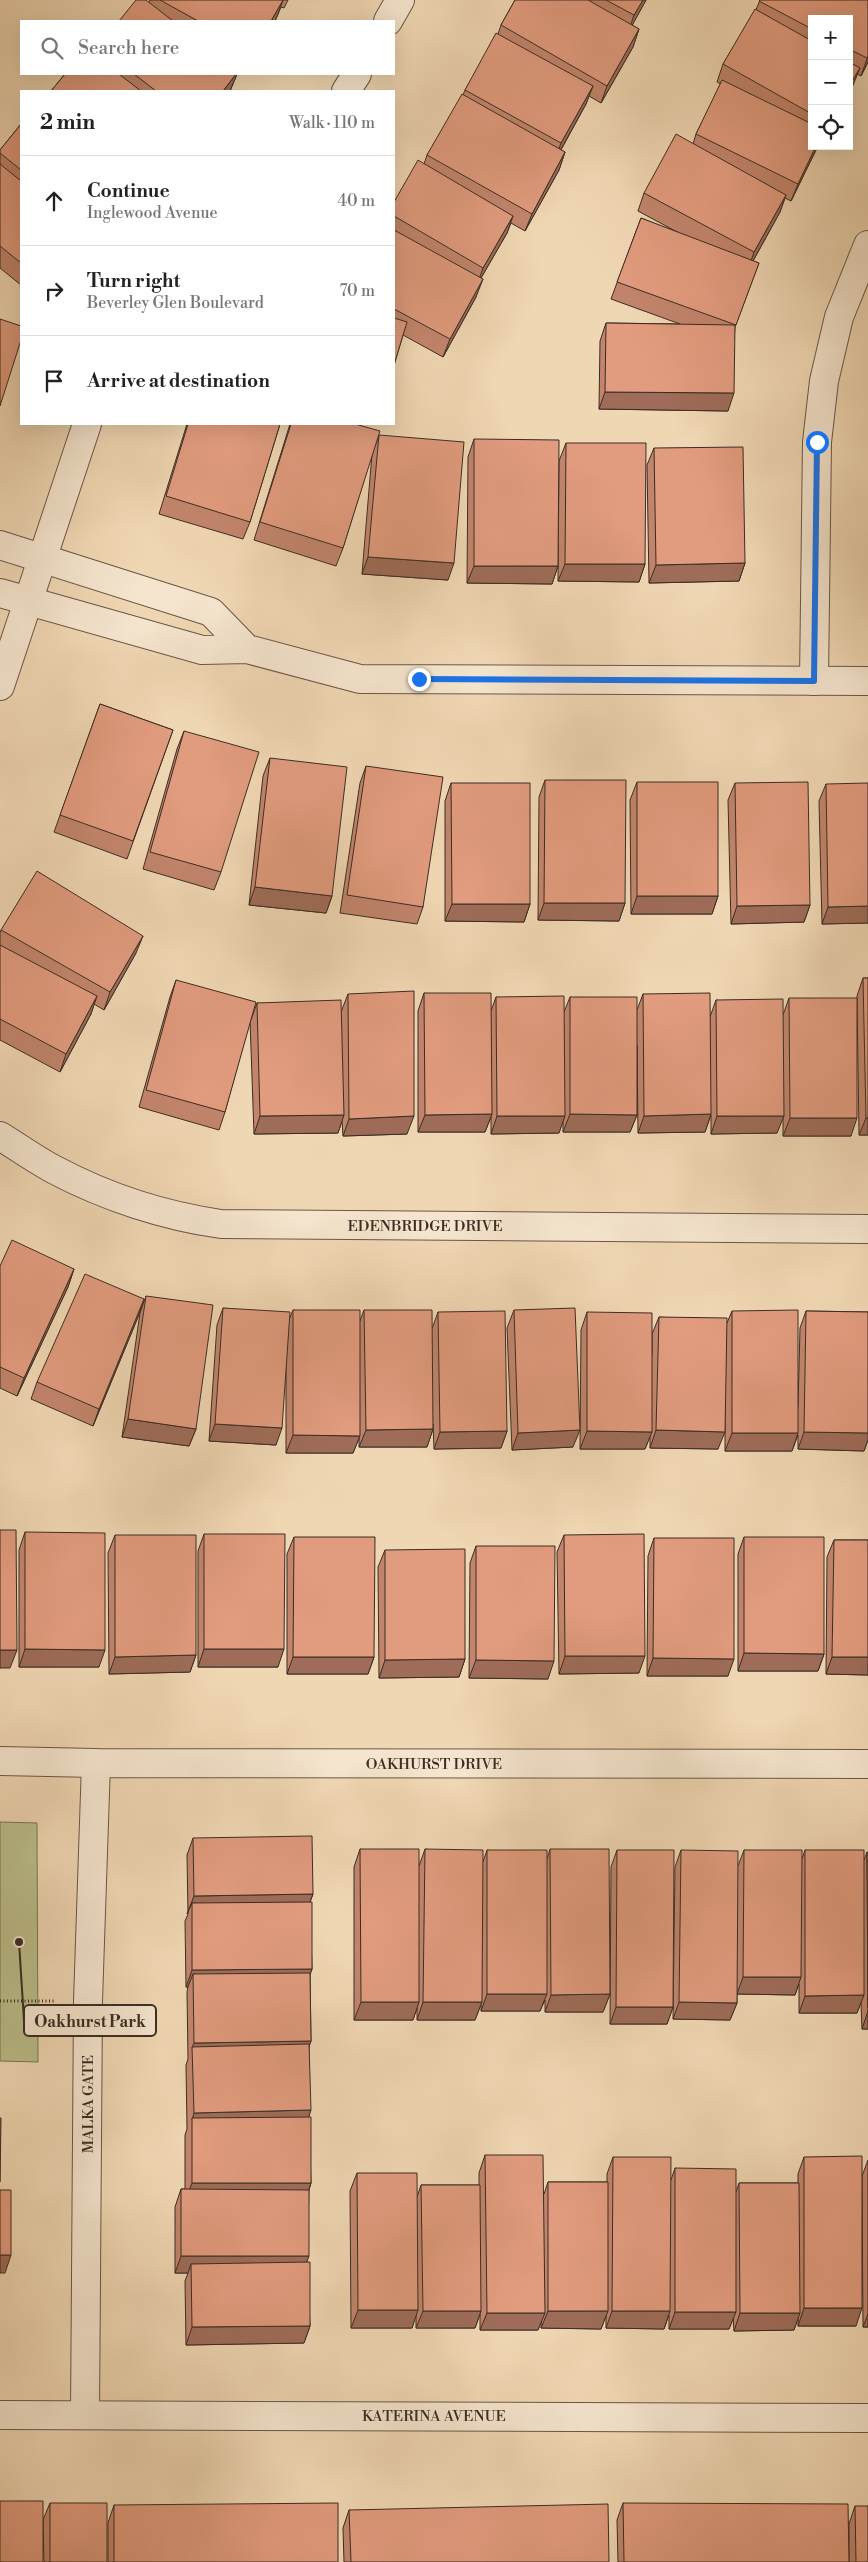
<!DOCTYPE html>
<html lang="en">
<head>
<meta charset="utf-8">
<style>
  :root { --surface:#fff; --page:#f6f6f6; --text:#222; --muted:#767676; --line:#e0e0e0 }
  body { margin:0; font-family:"Libre Bodoni",serif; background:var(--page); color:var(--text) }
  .controls { position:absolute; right:15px; top:15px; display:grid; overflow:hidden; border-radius:0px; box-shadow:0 5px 20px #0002 }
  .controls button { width:45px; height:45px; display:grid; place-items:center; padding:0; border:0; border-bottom:1px solid var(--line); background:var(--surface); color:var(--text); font:25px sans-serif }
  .stop { position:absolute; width:15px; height:15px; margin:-11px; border:4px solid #1a73e8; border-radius:50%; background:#fff }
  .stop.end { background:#1a73e8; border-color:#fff; box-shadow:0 1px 5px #0008 }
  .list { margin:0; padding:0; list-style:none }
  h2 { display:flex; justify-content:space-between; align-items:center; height:65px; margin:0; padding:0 20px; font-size:21px }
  h2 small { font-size:16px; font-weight:400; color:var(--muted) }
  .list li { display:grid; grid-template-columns:32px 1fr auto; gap:15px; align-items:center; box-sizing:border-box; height:90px; padding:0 20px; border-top:1px solid var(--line) }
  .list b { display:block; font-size:19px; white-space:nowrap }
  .list p { margin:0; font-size:16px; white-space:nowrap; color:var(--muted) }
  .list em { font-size:16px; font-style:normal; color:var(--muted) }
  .icon { flex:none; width:28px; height:28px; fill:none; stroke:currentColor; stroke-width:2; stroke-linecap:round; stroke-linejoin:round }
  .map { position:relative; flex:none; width:868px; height:2562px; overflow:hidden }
  .search { position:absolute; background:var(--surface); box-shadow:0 5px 20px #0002; left:20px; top:20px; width:375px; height:55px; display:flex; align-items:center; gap:12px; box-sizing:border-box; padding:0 18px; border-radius:0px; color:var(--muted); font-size:19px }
  .panel { position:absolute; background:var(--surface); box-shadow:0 5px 20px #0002; left:20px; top:90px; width:375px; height:335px; border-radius:0px }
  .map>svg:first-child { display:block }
  .green { fill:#bbbe8b; stroke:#7a7658 }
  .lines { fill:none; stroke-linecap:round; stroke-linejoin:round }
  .minor-casing { stroke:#685848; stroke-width:30 }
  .tertiary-casing { stroke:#685848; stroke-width:30 }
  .path { stroke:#3a2d24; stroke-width:3; stroke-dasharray:1 2.5; stroke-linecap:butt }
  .minor { stroke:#f5e5ce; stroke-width:28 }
  .tertiary { stroke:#f5e5ce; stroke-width:28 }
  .wall { fill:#c2856c; stroke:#3a2d24 }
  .shaded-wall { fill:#9e6c58; stroke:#3a2d24 }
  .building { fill:#e19b7e; stroke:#3a2d24 }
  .route { stroke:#1a73e8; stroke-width:6 }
  .labels { text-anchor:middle; stroke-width:5; stroke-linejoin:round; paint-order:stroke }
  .street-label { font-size:15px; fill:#3a2d24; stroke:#f5e5ce }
  .leader { fill:none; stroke:#3a2d24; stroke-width:2 }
  .callout-dot { fill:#3a2d24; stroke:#f5e5ce; stroke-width:2 }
  .callout { fill:#f5e5ce; stroke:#3a2d24; stroke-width:2 }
  .callout-label { font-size:16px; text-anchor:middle; font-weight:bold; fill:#3a2d24 }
</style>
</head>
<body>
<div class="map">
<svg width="868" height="2562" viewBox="0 0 868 2562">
  <rect width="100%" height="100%" fill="#f0d7b3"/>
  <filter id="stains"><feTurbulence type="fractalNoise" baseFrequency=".004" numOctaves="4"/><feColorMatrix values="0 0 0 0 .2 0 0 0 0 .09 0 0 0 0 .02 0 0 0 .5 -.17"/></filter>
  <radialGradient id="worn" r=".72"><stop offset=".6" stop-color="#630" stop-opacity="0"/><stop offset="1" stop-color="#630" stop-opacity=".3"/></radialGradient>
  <path class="green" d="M0,1822L37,1823L38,2062L0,2061Z"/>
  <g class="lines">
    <g class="minor-casing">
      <path id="minor" d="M388,21L400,0
        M346,91L357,74
        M814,681L817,442L824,381L839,317L868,245
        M0,686L87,424
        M0,1136C18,1147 36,1160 55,1170C106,1197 165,1216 221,1224L868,1229
        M0,1761L96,1763L868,1764
        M0,2415L868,2418
        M85,2415L88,2001L96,1763"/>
    </g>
    <g class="tertiary-casing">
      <path id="tertiary" d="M0,545L211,612L247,649
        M0,593L202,650L247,649L360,679L868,681"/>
    </g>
    <path class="path" d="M0,2001H54"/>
    <use href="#minor" class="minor"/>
    <use href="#tertiary" class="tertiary"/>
  </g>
  <path class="wall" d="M150,0H288L284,8L281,7L275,21H119L149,2Z
    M515,0H646L632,25L639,29L633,47L601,103L589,96L586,104L561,150L565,152L559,170L525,231L511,223L507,233L481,278L476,297L443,357L403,335L394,365V202L424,164L427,155L463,95L465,90L498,34L501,25Z
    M760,0H868V62L861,76L857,74L853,85L849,92V19H812V146H818L791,201L785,198L780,212L753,261L759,263L735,327L728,411L599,409L600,341L606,323L680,324L611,299L641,218L679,233L638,211L644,193L693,144L696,134L721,84L717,82L723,64L756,10Z
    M65,74H237L230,91H51Z
    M21,124V285L0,268V150Z
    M187,424H280L250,522L243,539L159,514Z
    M290,424H355L375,446L379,435L448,580L362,574L372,454L343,548L336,566L254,540Z
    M474,439L558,566L552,584L467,583L468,457Z
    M566,443L645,564L639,582L558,581L559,461Z
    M654,448L745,563L739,581L649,583L647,465Z
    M100,704L173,730L127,859L54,832Z
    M184,731L221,872L214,890L143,869L177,749Z
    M270,758L332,896L326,913L249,905L263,776Z
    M366,766L423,907L417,924L340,913L360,783Z
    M545,780L625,903L619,921L538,920L539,797Z
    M637,782L718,896L712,914H631L630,800Z
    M451,783L530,904L524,922L445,921V801Z
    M735,783L810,905L804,922L731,924L728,800Z
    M826,784L868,923L822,924L819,801Z
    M1,930L136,953L104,1010L94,1004L91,1014L60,1072L0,1040V933Z
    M863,978H868V1135H859L857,996Z
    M176,980L251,1020L257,1003L341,1012L348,994L407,1134L343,1136L342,1121L338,1133L254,1134L250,1020L225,1112L219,1130L139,1107L170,997Z
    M424,993L491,1011L496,997L564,1012L570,997L637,1010L643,994L710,1017L716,1000L783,1015L789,998L851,1136H783V1116L777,1133L711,1134V1115L705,1132L638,1133L637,1045V1115L630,1132H563V1120L559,1133L491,1134V1117L485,1132H418V1011Z
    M0,1266L74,1269L68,1287L17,1396L0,1388Z
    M146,1296L196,1429L189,1446L122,1437L140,1313Z
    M144,1299L138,1317L93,1426L31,1399L37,1382Z
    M223,1308L289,1320L293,1310L360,1321L364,1310L432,1329L438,1312L507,1431L501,1448L434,1449L433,1424V1429L427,1447H359V1438L353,1453H286V1362L276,1445L209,1441L217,1325Z
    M514,1310L573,1447L512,1450L507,1328Z
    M732,1311L798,1407L800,1328L806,1311L868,1312V1440L864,1451L798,1449V1435L792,1451H725V1404L718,1449L650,1448V1436L645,1449H580L581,1330L587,1312L652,1355V1334L659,1317L727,1323Z
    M25,1532L99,1667H19V1550Z
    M204,1534L278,1667H198V1551Z
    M115,1535L196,1655L190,1672L109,1674L108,1553Z
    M564,1535L639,1673L559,1674L557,1552Z
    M294,1537L374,1657L368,1674H287V1554Z
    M744,1537L824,1654L818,1671H738V1554Z
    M654,1538L728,1676H647L648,1556Z
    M834,1540H868V1675L826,1674L827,1557Z
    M476,1546L548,1679L469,1678L470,1563Z
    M385,1550L465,1659L459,1677L379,1678L378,1567Z
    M193,1838L313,1894L310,1902L312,1969L310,1974L311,2041L309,2046V2117L311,2183L309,2190L307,2262L310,2326L304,2343L186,2345L185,2281L188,2273H175V2207L181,2189H185V2135L187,2129L186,2065L188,2059L187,1992L188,1987H186L185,1921L188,1914L187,1855Z
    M360,1849L419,1866L425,1849L483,1862L487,1850L547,1859L550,1849L610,1994L603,2012H545V2000L540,2011H481V2004L475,2020H417V2008L413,2020H354V1867Z
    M617,1850L673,2007L667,2024H610L611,1867Z
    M681,1850L738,1866L744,1850L802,1859L805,1850L864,1860L867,1852L868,2029H862L861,2002L857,2013H799V1984L795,1995L737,1994V2003L730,2020L673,2019L675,1867Z
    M485,2155L544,2194L548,2182H607V2174L613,2157L671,2180L675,2168L736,2192L739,2183H798V2174L804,2157L856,2326H798V2318L794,2330L734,2331L733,2318L729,2329H669V2315L664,2329L606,2328V2316L601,2329L541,2328V2322L538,2330H480V2314L475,2328H416V2315L412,2328H351L350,2191L357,2173L417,2197L421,2185H479V2173Z
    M868,2160V2327H863L862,2176Z
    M50,2503L107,2562H44L43,2520Z
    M623,2503L849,2562H618L617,2520Z
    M114,2505L338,2562H108V2523Z
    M855,2506L868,2562H849V2524Z
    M349,2510L609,2562H344L343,2528Z"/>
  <path class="shaded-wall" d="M283,0L278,14L275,21H271Z
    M643,0H646L628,33L634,15Z
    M639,29L633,47L601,103L607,86Z
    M868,56V62L861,76Z
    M860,68L853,85L849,92V86Z
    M236,74H237L230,91H223Z
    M593,86L586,104L555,160L561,143Z
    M816,146H818L791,201L798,184Z
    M565,152L559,170L525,231L532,214Z
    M786,195L780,212L748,270L754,252Z
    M513,216L507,233L477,285L483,268Z
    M483,279L476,297L443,357L450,339Z
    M605,392L734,393L728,411L599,409Z
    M368,557L454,563L448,580L362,574Z
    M745,563L739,581L649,583L656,565Z
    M565,564H645L639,582L558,581Z
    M474,566H558L552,584L467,583Z
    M255,887L332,896L326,913L249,905Z
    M637,896H718L712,914H631Z
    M544,903H625L619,921L538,920Z
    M452,904H530L524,922L445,921Z
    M810,905L804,922L731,924L737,906Z
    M868,906V923L822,924L828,907Z
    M143,936L136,953L104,1010L110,992Z
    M97,996L91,1014L60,1072L66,1054Z
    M492,1114L485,1132H418L425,1115Z
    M570,1114L637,1115L630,1132H563Z
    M711,1114L705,1132L638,1133L644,1116Z
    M344,1115L338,1133L254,1134L260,1116Z
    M414,1116L407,1134L343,1136L349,1119Z
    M497,1116H565L559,1133L491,1134Z
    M717,1116H784L777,1133L711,1134Z
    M790,1118H857L851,1136H783Z
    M866,1118H868V1135H859Z
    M74,1269L68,1287L17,1396L24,1378Z
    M144,1299L138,1317L93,1426L99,1409Z
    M128,1419L196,1429L189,1446L122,1437Z
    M215,1424L282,1428L276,1445L209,1441Z
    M433,1429L427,1447H359L366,1430Z
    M580,1430L573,1447L512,1450L518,1433Z
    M656,1430L725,1432L718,1449L650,1448Z
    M507,1431L501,1448L434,1449L440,1432Z
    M587,1431L652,1432L645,1449H580Z
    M804,1432L868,1433V1440L864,1451L798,1449Z
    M732,1433H798L792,1451H725Z
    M293,1435L360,1436L353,1453H286Z
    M25,1649L105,1650L99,1667H19Z
    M204,1649H284L278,1667H198Z
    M0,1650H17L10,1668H0Z
    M744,1653L824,1654L818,1671H738Z
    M196,1655L190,1672L109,1674L115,1657Z
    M565,1656H645L639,1673L559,1674Z
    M293,1657H374L368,1674H287Z
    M832,1657H868V1675L826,1674Z
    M653,1658L734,1659L728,1676H647Z
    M465,1659L459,1677L379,1678L385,1660Z
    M476,1660L554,1661L548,1679L469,1678Z
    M313,1894L306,1912L192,1903L187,1914L194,1896Z
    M312,1969L306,1986L193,1974L188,1987H186L192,1970Z
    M743,1977H801L795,1995L737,1994Z
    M487,1994H547L540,2011H481Z
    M610,1994L603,2012H545L551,1995Z
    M864,1995L857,2013H799L805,1996Z
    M361,2002H419L413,2020H354Z
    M423,2002H482L475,2020H417Z
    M679,2002L737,2003L730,2020L673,2019Z
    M616,2007H673L667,2024H610Z
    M868,2011V2029H862Z
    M311,2041L305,2058L192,2048L194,2043Z
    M311,2110L305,2128L192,2120L194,2113Z
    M192,2183H311L305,2201H185Z
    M0,2255H11L5,2273H0Z
    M181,2256H309L302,2274L191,2264L188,2273H175Z
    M804,2308H862L856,2326H798Z
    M358,2310H418L412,2328H351Z
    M423,2311H481L475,2328H416Z
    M548,2311H608L601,2329L541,2328Z
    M612,2311H670L664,2329L606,2328Z
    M675,2312H736L729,2329H669Z
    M487,2313H545L538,2330H480Z
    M740,2313H800L794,2330L734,2331Z
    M868,2314V2327H863Z
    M310,2326L304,2343L186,2345L192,2327Z"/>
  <path class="building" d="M136,0H146L173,21H119Z
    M160,0H283L271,21H198Z
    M515,0H588L639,29L607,86L501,25Z
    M606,0H643L634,15Z
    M760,0H868V56L867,58L849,49V19H812V29L759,1Z
    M755,9L812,41V114L723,64Z
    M496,33L593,86L561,143L465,90Z
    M849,62L860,68L849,86Z
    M65,74H119L141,91H51Z
    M134,74H236L223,91H156Z
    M722,80L812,124V146H816L798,184L696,134Z
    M462,94L565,152L532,214L427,155Z
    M21,124V170L0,153V150Z
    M676,134L786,195L754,252L644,193Z
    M418,160L513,216L483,268L394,216V202Z
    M0,164L21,181V263L0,246Z
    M641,218L759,263L736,325L617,282Z
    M394,230L483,279L450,339L394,309Z
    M394,318L407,322L394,365Z
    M0,319L21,326V340L0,406Z
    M606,323L735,325L734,393L605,392Z
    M188,424H280L250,522L166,496Z
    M291,424H355L380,431L343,548L260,522Z
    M379,435L464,442L454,563L368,557Z
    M474,439L559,440L558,566H474Z
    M566,443H646L645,564H565Z
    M743,447L745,563L656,565L654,448Z
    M100,704L173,730L133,841L60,815Z
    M184,731L259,752L221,872L150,852Z
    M270,758L347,767L332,896L255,887Z
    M366,766L443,777L423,907L347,895Z
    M545,780H626L625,903H544Z
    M637,782H718V896H637Z
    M808,782L810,905L737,906L735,783Z
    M451,783H530V904H452Z
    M868,783V906L828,907L826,784Z
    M37,871L143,936L110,992L1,930Z
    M0,945L97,996L66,1054L0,1019Z
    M863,978H868V1118H866Z
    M176,980L256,1002L225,1112L146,1090Z
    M414,991V1116L349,1119L348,994Z
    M424,993H491L492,1114L425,1115Z
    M710,993L711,1114L644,1116L643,994Z
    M564,996L565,1116H497L496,997Z
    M570,997H637V1115L570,1114Z
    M789,998H857V1118H790Z
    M783,999L784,1116H717L716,1000Z
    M341,1000L344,1115L260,1116L257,1003Z
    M12,1240L74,1269L24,1378L0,1367V1266Z
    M85,1274L144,1299L99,1409L37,1382Z
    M146,1296L213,1305L196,1429L128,1419Z
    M223,1308L290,1312L282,1428L215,1424Z
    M575,1308L580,1430L518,1433L514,1310Z
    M293,1310H360V1436L293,1435Z
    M364,1310H432L433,1429L366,1430Z
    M798,1310V1433H732V1311Z
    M505,1311L507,1431L440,1432L438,1312Z
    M806,1311L868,1312V1433L804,1432Z
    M587,1312L652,1313V1432L587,1431Z
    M659,1317L727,1318L725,1432L656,1430Z
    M0,1530H16L17,1650H0Z
    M25,1532L105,1533V1650L25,1649Z
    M204,1534H285L284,1649H204Z
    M644,1534L645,1656H565L564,1535Z
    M115,1535H196V1655L115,1657Z
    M294,1537H375L374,1657H293Z
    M744,1537H824V1654L744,1653Z
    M654,1538H734V1659L653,1658Z
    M834,1540H868V1657H832Z
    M476,1546H555L554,1661L476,1660Z
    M465,1549V1659L385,1660V1550Z
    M312,1836L313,1894L194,1896L193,1838Z
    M360,1849H419V2002H361Z
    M425,1849L483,1850L482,2002H423Z
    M550,1849H609L610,1994L551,1995Z
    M487,1850H547V1994H487Z
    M617,1850H674L673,2007H616Z
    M681,1850L738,1851L737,2003L679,2002Z
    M744,1850H802L801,1977H743Z
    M805,1850H864V1995L805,1996Z
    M867,1852H868V2008Z
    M312,1902V1969L192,1970V1903Z
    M310,1973L311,2041L194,2043L193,1974Z
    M309,2044L311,2110L194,2113L192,2047Z
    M311,2117V2183H192V2118Z
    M0,2118H1L0,2182Z
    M485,2155H543L545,2313H487Z
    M862,2156V2308H804V2157Z
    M613,2157H671L670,2311H612Z
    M675,2168L736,2169V2312H675Z
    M357,2173H417L418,2310H358Z
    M548,2182H608V2311H548Z
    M739,2183H799L800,2313H740Z
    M421,2185H480L481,2311H423Z
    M181,2189L309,2190V2256H181Z
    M0,2190H11V2255H0Z
    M310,2262V2326L192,2327L191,2264Z
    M0,2501H43V2562H0Z
    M50,2503H107V2562H50Z
    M338,2503V2562H114V2505Z
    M623,2503L848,2504L849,2562H624Z
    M608,2504L609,2562H351L349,2510Z
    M855,2506H868V2562H856Z"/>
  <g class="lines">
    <path class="route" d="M419,679L814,681L817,442"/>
  </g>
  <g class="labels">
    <g class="street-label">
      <text x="425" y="1231">EDENBRIDGE DRIVE</text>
      <text x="434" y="1769">OAKHURST DRIVE</text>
      <text transform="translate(88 2104) rotate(-90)" y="5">MALKA GATE</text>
      <text x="434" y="2421">KATERINA AVENUE</text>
    </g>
  </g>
  <path class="leader" d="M19 1942L24 2021"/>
  <circle class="callout-dot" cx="19" cy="1942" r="5"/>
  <rect class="callout" x="24" y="2005" width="132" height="31" rx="5"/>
  <g class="callout-label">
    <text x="90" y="2027">Oakhurst Park</text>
  </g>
  <rect width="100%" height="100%" filter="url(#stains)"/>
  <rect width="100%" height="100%" fill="url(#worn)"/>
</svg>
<div class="controls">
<button>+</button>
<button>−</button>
<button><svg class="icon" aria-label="locate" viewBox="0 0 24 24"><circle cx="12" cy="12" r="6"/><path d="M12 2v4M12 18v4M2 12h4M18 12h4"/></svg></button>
</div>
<div class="stop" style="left:817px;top:442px"></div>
<div class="stop end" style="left:419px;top:679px"></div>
<div class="search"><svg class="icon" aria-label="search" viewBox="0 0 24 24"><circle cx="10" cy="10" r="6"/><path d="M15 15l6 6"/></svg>Search here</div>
<section class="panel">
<h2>2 min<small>Walk · 110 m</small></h2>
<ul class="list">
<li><svg class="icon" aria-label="ahead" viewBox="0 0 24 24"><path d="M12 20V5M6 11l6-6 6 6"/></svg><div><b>Continue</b><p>Inglewood Avenue</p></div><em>40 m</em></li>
<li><svg class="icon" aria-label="right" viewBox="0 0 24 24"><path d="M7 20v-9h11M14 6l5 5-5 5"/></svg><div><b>Turn right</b><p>Beverley Glen Boulevard</p></div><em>70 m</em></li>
<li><svg class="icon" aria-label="arrive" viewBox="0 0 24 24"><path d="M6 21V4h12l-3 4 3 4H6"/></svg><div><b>Arrive at destination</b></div></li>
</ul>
</section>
</div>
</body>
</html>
